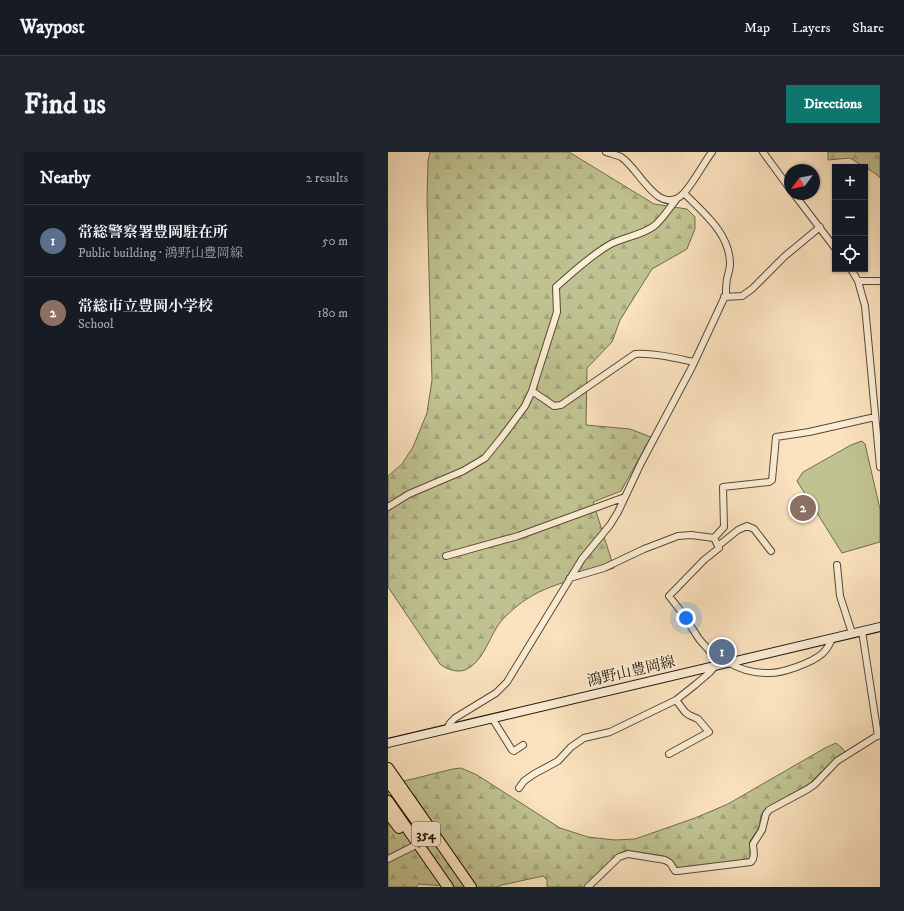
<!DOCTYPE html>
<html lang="en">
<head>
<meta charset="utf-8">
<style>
  :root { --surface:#171b24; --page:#20242c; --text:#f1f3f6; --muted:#9ea1a6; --line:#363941; --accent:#0f766e }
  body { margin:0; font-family:"IM FELL DW Pica","Noto Serif JP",serif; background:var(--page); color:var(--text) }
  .controls { position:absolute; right:12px; top:12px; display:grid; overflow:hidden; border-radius:0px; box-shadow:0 1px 3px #0004 }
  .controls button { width:36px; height:36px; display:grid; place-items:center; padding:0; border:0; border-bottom:1px solid var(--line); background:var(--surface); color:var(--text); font:20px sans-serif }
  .compass { position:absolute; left:396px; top:12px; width:36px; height:36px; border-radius:50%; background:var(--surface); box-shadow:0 1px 3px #0004; rotate:238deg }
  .you { position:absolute; left:298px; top:466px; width:14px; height:14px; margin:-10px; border:3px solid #fff; border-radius:50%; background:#1a73e8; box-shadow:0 0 0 6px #1a73e833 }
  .badge { display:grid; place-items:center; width:26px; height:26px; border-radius:50%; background:var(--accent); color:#fff; font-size:13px; font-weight:700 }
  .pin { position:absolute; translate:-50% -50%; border:2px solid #fff; box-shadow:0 1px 4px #0006 }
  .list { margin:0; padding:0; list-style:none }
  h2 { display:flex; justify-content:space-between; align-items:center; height:52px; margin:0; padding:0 16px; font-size:17px }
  h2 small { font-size:13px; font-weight:400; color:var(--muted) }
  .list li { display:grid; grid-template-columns:26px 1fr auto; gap:12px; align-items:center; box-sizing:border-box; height:72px; padding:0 16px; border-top:1px solid var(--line) }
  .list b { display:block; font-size:15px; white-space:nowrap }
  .list p { margin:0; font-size:13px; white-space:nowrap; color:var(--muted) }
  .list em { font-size:13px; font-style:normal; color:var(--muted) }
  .icon { flex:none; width:22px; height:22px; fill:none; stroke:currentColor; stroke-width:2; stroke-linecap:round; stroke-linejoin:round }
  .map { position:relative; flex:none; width:492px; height:735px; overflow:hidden; border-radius:0px }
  header { display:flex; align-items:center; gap:24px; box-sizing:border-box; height:56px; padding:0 20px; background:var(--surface); border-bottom:1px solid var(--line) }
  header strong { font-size:19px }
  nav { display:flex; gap:22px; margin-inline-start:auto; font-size:14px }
  .intro { display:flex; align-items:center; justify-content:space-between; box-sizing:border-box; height:96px; padding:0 24px }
  h1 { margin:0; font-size:28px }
  .button { padding:10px 18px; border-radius:0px; background:var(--accent); color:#fff; font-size:14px; font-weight:700 }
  main { display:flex; gap:24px; padding:0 24px }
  aside { flex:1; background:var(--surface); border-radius:0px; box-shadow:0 1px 3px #0004 }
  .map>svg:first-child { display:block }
  .forest { fill:url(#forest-firs); stroke:#706c4d }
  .park { fill:#c0c391; stroke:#706c4d }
  .building { fill:url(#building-hatch); stroke:#1f1609 }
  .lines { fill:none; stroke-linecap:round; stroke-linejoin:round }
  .minor-casing { stroke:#564936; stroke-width:8 }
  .secondary-casing { stroke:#1f1609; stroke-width:10 }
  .trunk-casing { stroke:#1f1609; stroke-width:12 }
  .minor { stroke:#fcedd5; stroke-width:6 }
  .secondary { stroke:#fcedd5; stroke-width:8 }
  .trunk { stroke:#fbe3bf; stroke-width:10 }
  .minor-bridge-casing { stroke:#564936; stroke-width:8; stroke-linecap:butt }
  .minor-bridge { stroke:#fcedd5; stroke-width:6 }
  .labels { text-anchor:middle; stroke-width:4; stroke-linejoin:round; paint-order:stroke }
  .shield { fill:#fcedd5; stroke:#615646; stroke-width:1 }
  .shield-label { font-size:14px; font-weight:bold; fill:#1f1609 }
  .street-label { font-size:15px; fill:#1f1609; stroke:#fcedd5 }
</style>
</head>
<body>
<header>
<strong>Waypost</strong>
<nav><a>Map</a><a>Layers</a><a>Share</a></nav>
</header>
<div class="intro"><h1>Find us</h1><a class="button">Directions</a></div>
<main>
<aside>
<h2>Nearby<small>2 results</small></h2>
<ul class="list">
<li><span class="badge" style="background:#5c6f8a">1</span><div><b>常総警察署豊岡駐在所</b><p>Public building · 鴻野山豊岡線</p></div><em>50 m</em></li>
<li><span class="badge" style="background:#8d6e63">2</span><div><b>常総市立豊岡小学校</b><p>School</p></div><em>180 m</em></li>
</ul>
</aside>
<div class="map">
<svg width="492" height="735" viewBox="0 0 492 735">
  <defs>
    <pattern id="forest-firs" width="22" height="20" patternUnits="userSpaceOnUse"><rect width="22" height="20" fill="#c0c391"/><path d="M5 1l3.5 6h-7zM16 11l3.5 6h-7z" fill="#a5a77c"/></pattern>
    <pattern id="building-hatch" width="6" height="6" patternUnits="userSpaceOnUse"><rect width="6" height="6" fill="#ce885e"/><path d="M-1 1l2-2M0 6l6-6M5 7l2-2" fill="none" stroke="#a76e4c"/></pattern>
  </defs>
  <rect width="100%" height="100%" fill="#fbe3bf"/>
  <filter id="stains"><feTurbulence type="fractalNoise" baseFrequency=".005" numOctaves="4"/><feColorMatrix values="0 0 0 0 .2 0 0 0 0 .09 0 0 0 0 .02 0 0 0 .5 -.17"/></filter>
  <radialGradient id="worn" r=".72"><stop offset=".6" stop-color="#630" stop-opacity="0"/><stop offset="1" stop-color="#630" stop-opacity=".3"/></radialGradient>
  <path class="forest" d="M42,0H181L266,52L299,57L307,65V77L299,97L264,117L232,168L224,190L199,216L198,273L242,277L263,285L233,339L205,350L226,416C193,427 156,431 128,455C122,460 113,468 109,475C100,489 94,511 77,518C68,521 58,517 52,512L0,435V324L14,312L25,295L39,261L44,228L39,47L40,9Z
    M440,0H492V26L488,22L462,6L440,8Z
    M448,591L454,596L457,600L444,609L421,632L379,656L373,663L371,676L362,689V707L357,709L290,716L285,710L276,704L237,698L230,703L196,735H159V728L155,724L114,733L109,735H69L31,732L28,735H0V633L65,617L73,616L89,623L172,676L200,685L227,688L247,687L307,666L340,652L437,596Z"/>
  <path class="park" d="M474,289L477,292L492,357V390L454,401L409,329L415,320L463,293Z"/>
  <path class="building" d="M336,497L339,502L334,505L332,504L330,501Z"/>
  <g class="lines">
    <g class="minor-casing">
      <path id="minor" d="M218,0C223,2 229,3 233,5C251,16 271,67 296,41C306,30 315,12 324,0
        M375,0L402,37
        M406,42L447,96
        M463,117L470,129L477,154L492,315
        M470,129H492
        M336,145L354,144L364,137L397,104L432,75
        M144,239L166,254L173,253L247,202C267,201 287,206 306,210
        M0,355L21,342L75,319L97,306L114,285L137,254L144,239L169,160L168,135C184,121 202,104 221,93C235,85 253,84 266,74C274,68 281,56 288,48
        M326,386L336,375L335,335L381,330L384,328L388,285L421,280L487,265
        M326,386L331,396L316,408L281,444L295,462L311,487L333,512
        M330,394L350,378L359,374L366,377L383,399
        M58,404L130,384L237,345
        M449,413L452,444L464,481
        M182,426L216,416L256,397L290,384L303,383L326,386
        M474,479L490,584
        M340,510C351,517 366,521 379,521C393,522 424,511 435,501C439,497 442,492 444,486
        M104,566L124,598L126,599L135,593
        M59,577L62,571L67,566L108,541L119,530L194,407L222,373L230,360L253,311L304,215L338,142C338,137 338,132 339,127C340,122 342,117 342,112C342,81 315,61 296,41
        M281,602L321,580L310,567L301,563L297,560L288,548
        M131,636L136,629L146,622L170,609L183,595L196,586L222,580L288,548L307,533L321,521L328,513
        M0,707L28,693
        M200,735L231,705L240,702L277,708L282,711L287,719H290L363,710C368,705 365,698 365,692L374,678L378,662L381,658L420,637L427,632L449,609L492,582"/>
    </g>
    <g class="secondary-casing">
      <path id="secondary" d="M0,591L492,475"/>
    </g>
    <g class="trunk-casing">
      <path id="trunk" d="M0,616L83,735
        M0,629L27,667
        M0,649L60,735
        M0,661L11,676"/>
    </g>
    <use href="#minor" class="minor"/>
    <use href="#secondary" class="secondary"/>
    <use href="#trunk" class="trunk"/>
    <g class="minor-bridge-casing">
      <path id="minor-bridge" d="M28,693L42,683"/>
    </g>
    <use href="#minor-bridge" class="minor-bridge"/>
  </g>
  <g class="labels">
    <rect class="shield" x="24" y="670" width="28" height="24" rx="3"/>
    <g class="shield-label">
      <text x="38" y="687">354</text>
    </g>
    <g class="street-label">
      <text transform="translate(243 519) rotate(-13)" y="5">鴻野山豊岡線</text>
    </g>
  </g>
  <rect width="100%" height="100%" filter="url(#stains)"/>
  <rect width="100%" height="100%" fill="url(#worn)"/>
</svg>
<div class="controls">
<button>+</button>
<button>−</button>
<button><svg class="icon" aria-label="locate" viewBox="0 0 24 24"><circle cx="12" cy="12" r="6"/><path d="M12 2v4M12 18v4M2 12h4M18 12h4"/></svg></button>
</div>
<svg class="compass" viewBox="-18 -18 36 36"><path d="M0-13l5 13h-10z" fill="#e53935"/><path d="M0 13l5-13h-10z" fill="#9ea1a6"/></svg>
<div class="you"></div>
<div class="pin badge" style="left:334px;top:500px;background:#5c6f8a">1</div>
<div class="pin badge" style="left:415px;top:356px;background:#8d6e63">2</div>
</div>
</main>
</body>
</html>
